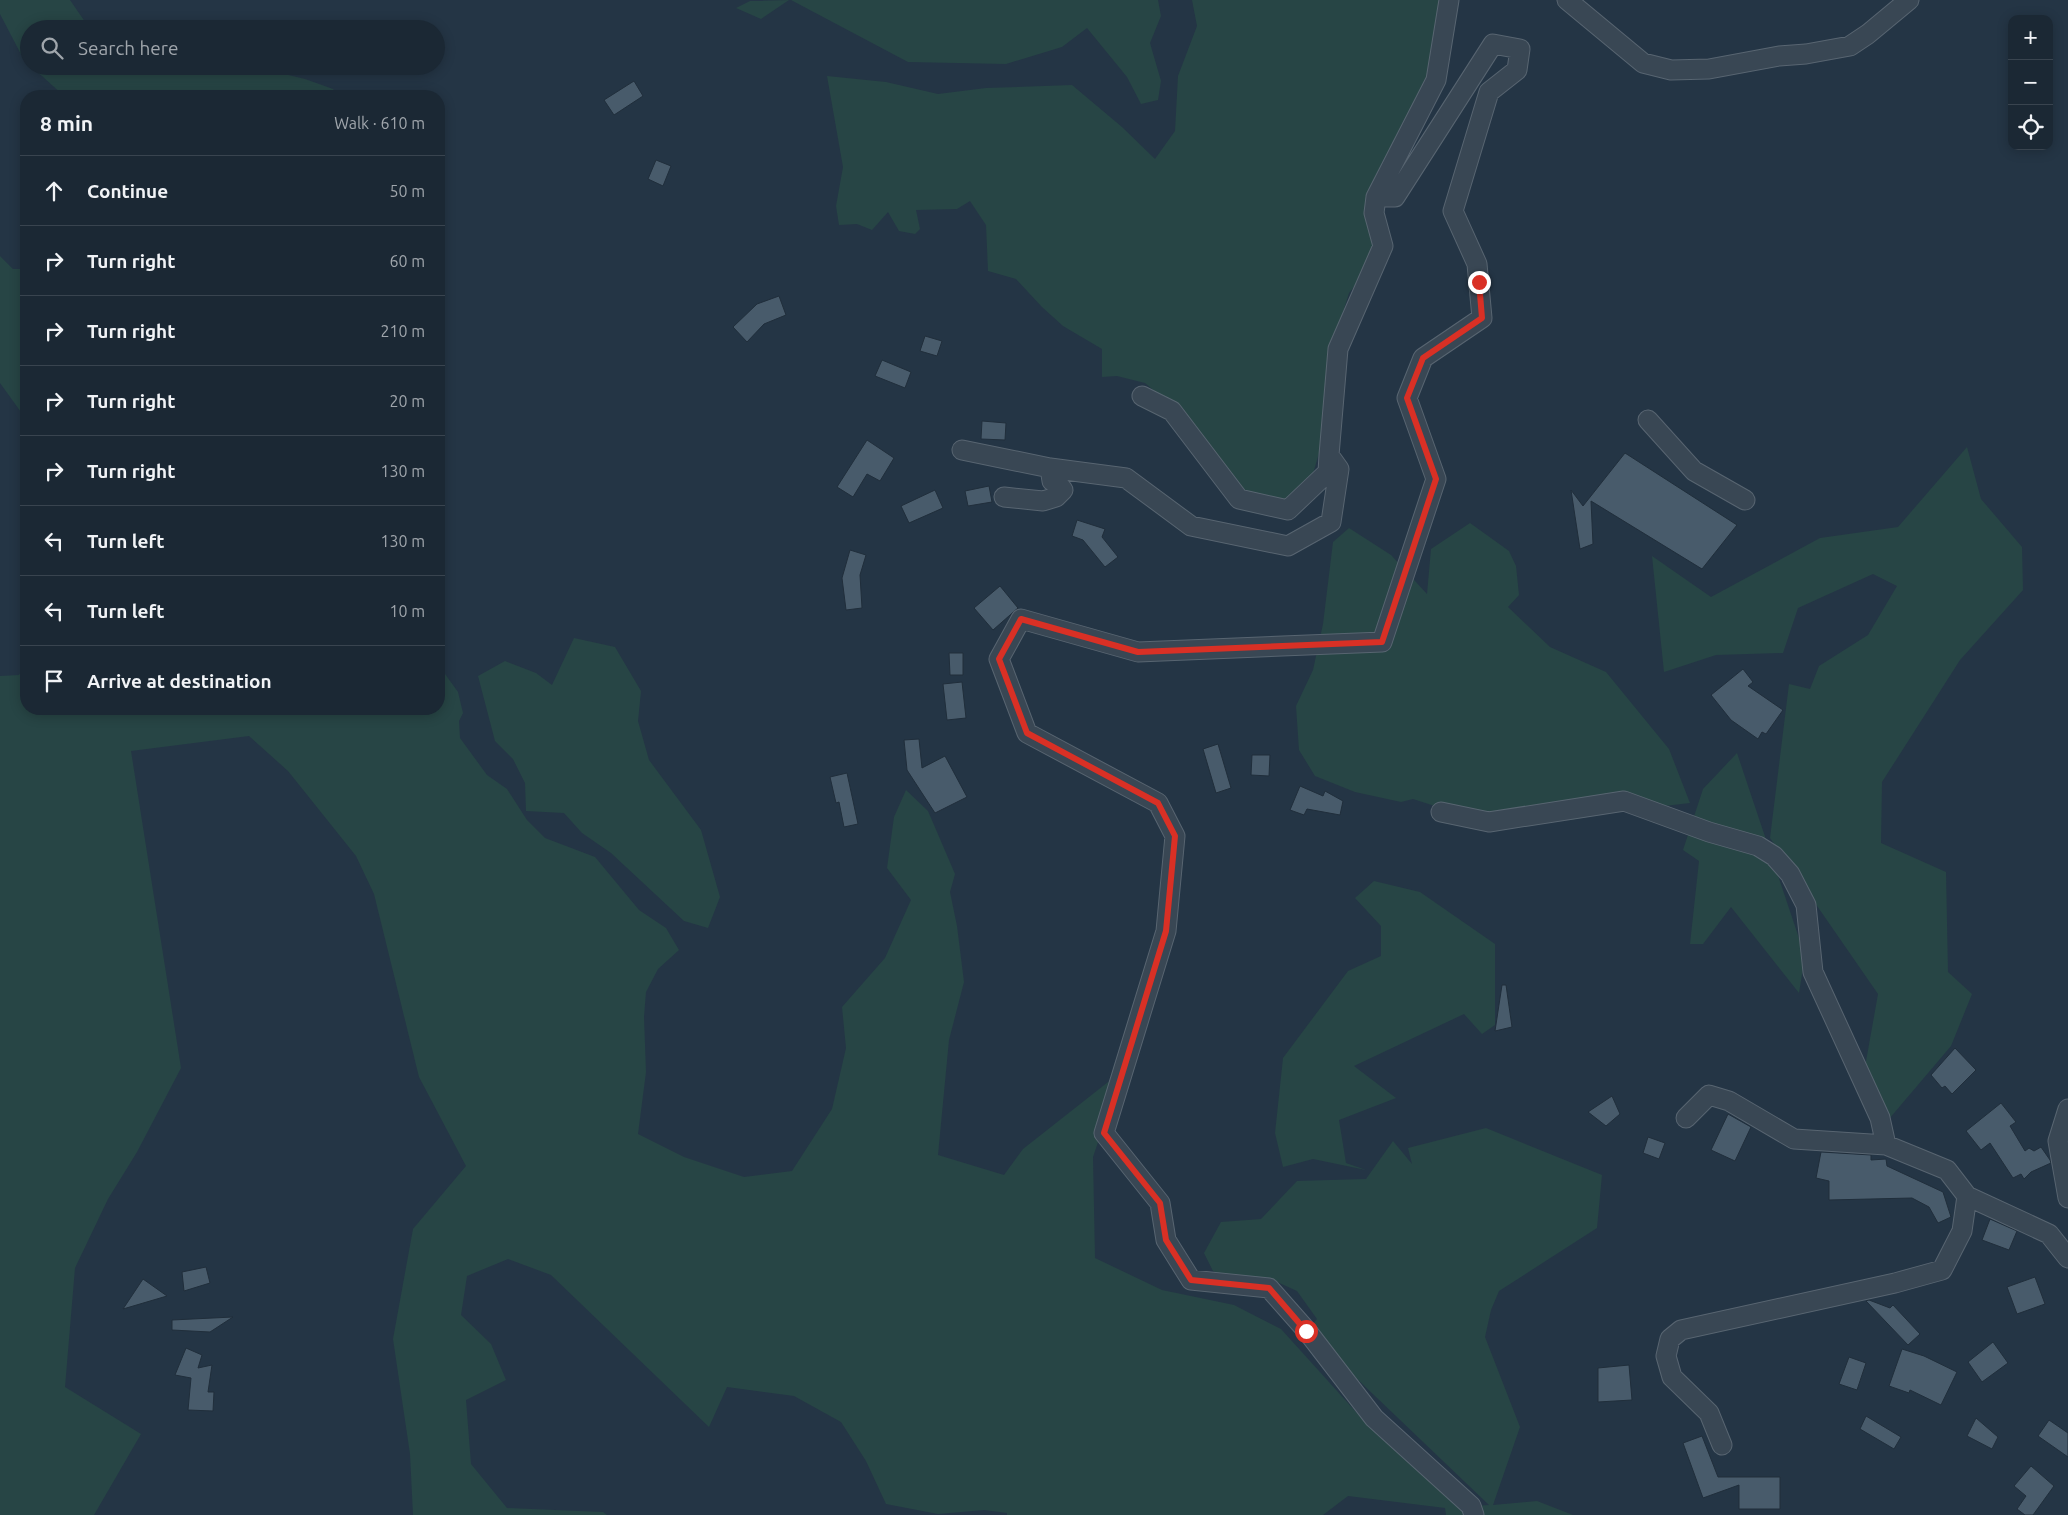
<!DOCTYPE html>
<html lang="en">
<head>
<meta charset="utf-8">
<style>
  :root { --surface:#1b2834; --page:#24303c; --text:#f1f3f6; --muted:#a0a6ac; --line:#39444f }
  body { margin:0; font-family:Ubuntu,sans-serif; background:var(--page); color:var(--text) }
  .controls { position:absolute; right:15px; top:15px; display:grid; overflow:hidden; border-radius:10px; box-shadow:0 2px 12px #0003 }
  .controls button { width:45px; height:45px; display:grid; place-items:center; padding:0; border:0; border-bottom:1px solid var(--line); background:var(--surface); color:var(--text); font:25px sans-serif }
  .stop { position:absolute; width:15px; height:15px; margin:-11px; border:4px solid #d93025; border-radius:50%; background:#fff }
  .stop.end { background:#d93025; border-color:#fff; box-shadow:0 1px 5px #0008 }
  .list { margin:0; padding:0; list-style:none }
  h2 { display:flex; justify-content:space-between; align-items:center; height:65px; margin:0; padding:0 20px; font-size:21px }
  h2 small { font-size:16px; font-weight:400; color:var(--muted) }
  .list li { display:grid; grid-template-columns:32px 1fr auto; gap:15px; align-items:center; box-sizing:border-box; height:70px; padding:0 20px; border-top:1px solid var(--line) }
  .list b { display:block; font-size:19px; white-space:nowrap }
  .list em { font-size:16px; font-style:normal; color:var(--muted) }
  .icon { flex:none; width:28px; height:28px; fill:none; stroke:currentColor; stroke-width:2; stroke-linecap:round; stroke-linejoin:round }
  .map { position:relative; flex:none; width:2068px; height:1515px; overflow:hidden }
  .search { position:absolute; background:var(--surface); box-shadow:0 2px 12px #0003; left:20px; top:20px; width:425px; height:55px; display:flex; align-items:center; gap:12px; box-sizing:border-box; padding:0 18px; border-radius:28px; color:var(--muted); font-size:19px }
  .panel { position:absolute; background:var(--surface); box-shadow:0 2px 12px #0003; left:20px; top:90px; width:425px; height:625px; border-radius:20px }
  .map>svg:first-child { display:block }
  .green { fill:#274545 }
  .building { fill:#485b6b; stroke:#202e3b }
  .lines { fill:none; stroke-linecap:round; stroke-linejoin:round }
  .street-casing { stroke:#586571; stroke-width:21 }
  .street { stroke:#394754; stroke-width:19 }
  .route { stroke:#d93025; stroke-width:6 }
</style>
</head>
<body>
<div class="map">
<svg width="2068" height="1515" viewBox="0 0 2068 1515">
  <rect width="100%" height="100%" fill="#243545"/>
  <path class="green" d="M0,0H70L90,29H29V64L24,60L0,14Z
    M789,0L761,19L736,8L750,1Z
    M791,0H1158L1161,16L1150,43L1161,81L1158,100L1141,104L1127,77L1087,28L1062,47L1006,64L908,62Z
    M1192,0H1452L1449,55L1367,219L1374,250L1367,271L1349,293L1330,354L1324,436L1310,484L1291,503H1246L1158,394L1145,383L1117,376L1102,377V349L1063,326L1042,307L1016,279L988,271L986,225L970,201L957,209L916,210L920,229L915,234L899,231L888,212L872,230L857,224L839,225L836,206L843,167L827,76L886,82L938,94L986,88L1072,85L1122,127L1155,159L1175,131L1178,76L1197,26Z
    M31,66H251L305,79L333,89L338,96H64Z
    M0,256L13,269H26V419L0,383Z
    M1967,447L1981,499L2022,547L2023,590L1960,660L1882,782L1881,843L1946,872L1948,972L1972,994L1951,1046L1889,1119L1865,1067L1878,994L1770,838L1789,684L1810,689L1819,666L1868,635L1897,586L1873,574L1798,608L1783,653L1716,655L1664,672L1652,556L1711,597L1820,538L1898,527Z
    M1470,523L1509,551L1516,566L1519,595L1508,607L1550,647L1606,672L1669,749L1690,803L1622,811L1570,820L1469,817L1413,799L1401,802L1355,792L1315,776L1299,750L1296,706L1313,670L1323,624L1333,542L1349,528L1391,555L1427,594L1431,549Z
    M574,638L615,647L641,691L638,721L649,760L701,830L720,897L708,928L684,921L611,853L582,833L564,813L526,811L525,783L513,759L495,741L478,676L505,661L536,673L552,685Z
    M439,654L442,656L445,674L458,692L463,713L459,721L460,738L487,775L507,789L527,820L545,838L595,857L639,910L666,928L679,950L658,969L646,992L644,1017L646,1072L638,1134L684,1157L744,1177L792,1171L832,1109L846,1048L842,1007L885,958L911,900L887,868L894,817L906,790L928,811L955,874L950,892L957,926L964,982L949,1040L938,1155L1004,1175L1023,1149L1122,1071L1093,1157L1095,1258L1162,1290L1234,1305L1281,1329L1366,1423L1473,1506L1489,1505L1307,1331L1317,1319L1297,1291L1266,1277L1247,1286L1213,1271L1204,1253L1221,1222L1261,1219L1297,1181L1366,1179L1393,1141L1412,1164L1408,1148L1486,1128L1602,1175L1597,1228L1499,1291L1491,1310L1485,1337L1520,1427L1493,1505L1537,1501L1573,1515H1446L1445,1508L1348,1496L1323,1515H1007V1513L984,1510L938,1514L886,1504L866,1461L841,1422L794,1396L727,1387L709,1427L551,1275L508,1259L467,1276L461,1315L491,1344L506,1380L466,1400L471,1464L507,1508L603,1512L607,1515H413L410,1454L393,1339L413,1229L466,1166L419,1077L374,894L356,856L288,771L249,736L131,751L181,1068L137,1152L108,1199L75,1268L65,1387L141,1434L94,1515H0V676L19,675L26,663V709H439Z
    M1737,753L1805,956L1799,993L1731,907L1703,944H1690L1699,861L1683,850L1703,789Z
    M1374,881L1420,892L1495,944V1025L1482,1034L1464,1014L1354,1066L1396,1098L1339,1120L1346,1163L1366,1170L1313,1159L1283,1167L1275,1133L1283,1058L1348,971L1381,956V926L1355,898Z"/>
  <path class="building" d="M634,81L643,96L614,115L604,100Z
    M656,160L671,166L663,186L648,179Z
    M779,296L786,315L764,324L747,342L733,327L757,304Z
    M925,336L942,341L937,356L920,351Z
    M882,360L911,372L905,388L875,376Z
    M982,421L1006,423L1005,440L981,439Z
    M867,440L894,458L880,481L867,474L853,497L837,487Z
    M1625,453L1737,525L1702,569L1591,501L1593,544L1580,549L1571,490L1583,506Z
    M989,486L992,502L968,506L965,491Z
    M935,490L943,508L909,523L901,506Z
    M1077,520L1105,529L1102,537L1118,557L1105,567L1083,540L1072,536Z
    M850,550L866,555L860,575L862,608L846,610L842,578Z
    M1000,586L1018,608L993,630L974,608Z
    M949,653H963V675H950Z
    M1743,669L1753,682L1748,686L1783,710L1766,734L1762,732L1758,739L1731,720L1711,695Z
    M962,682L966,718L947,720L943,684Z
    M919,739L922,768L945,756L967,797L935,813L907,770L904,740Z
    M1218,744L1231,788L1216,793L1203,749Z
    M1252,755H1270L1269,776L1251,775Z
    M847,773L858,824L844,827L839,802L836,803L830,777Z
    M1300,786L1323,796L1325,791L1343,801L1340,815L1307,809L1304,815L1290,810Z
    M1502,985H1506L1512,1027L1495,1031Z
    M1955,1048L1976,1070L1952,1094L1945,1086L1942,1088L1931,1075Z
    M1612,1096L1620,1114L1606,1126L1588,1112Z
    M2001,1103L2016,1122L2010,1126L2025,1151L2029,1148L2034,1151L2041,1147L2050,1160L2051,1163L2031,1172L2024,1179L2021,1174L2013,1178L1990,1143L1981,1150L1966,1131Z
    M1728,1114L1751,1127L1735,1161L1711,1150Z
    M1648,1137L1665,1143L1659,1159L1643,1153Z
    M1821,1152L1871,1155V1160L1886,1159L1887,1166L1943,1192L1951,1217L1938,1223L1929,1207L1912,1198L1829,1200V1181L1816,1178Z
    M1990,1219L2017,1231L2009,1250L1982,1240Z
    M206,1267L210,1283L184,1291L182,1272Z
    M2035,1277L2045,1304L2017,1314L2007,1287Z
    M143,1279L167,1296L123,1309Z
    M1869,1300L1890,1308L1893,1305L1920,1334L1908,1345L1866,1301Z
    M233,1317L210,1332L172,1330V1320Z
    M1993,1342L2008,1363L1982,1382L1968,1362Z
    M186,1348L202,1355L198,1368L212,1365L208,1392H214L213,1411L188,1410L191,1378L175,1375Z
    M1902,1349L1924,1356L1957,1372L1941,1405L1910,1390L1909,1393L1889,1386Z
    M1849,1357L1866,1363L1857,1390L1839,1384Z
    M1629,1365L1632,1400L1598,1402V1368Z
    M1866,1416L1901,1437L1894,1449L1860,1429Z
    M1976,1418L1998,1437L1992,1449L1967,1436Z
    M2049,1420L2068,1433V1457L2038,1436Z
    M1702,1436L1718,1477H1780V1509H1739V1485L1703,1498L1683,1443Z
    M2031,1466L2054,1486L2033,1515H2025L2017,1509L2026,1496L2014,1486Z"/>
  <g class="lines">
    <g class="street-casing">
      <path id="street" d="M1449,0L1436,80L1376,197H1395L1493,44L1520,49L1517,70L1489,92L1453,211L1477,264L1482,318L1423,358L1407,398L1436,479L1382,642L1138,652L1021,619L999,659L1027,733L1158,803L1175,836L1166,931L1104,1133L1160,1203L1166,1240L1191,1280L1269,1288L1307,1331L1374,1418L1471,1506L1474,1515
        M1567,0L1643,63L1671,70L1709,69L1779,56L1806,54L1850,46L1868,34L1909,0
        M1142,396L1172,411L1239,499L1288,510L1328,472L1329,455
        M1648,420L1694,471L1745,500
        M962,450L1050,468L1126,478L1191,526L1288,546L1331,522L1339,469L1329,455L1338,349L1383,246L1374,213L1376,197
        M1004,497L1043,501L1056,497L1063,490L1060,486L1052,481L1050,468
        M1441,812L1489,822L1624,801L1709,832L1758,846L1774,856L1790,874L1806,905L1813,972L1880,1118L1886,1145
        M2068,1109L2058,1141L2068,1198
        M1686,1118L1709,1095L1729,1101L1794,1139L1886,1145L1947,1170L1967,1196L1962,1231L1942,1270L1895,1283L1681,1330L1670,1339L1666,1356L1672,1377L1709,1413L1722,1445
        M1967,1196L2049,1234L2068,1258"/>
    </g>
    <use href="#street" class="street"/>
  </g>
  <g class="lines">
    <path class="route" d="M1306,1331L1269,1288L1191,1280L1166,1240L1160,1203L1104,1133L1166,931L1175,836L1158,803L1027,733L999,659L1021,619L1138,652L1382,642L1436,479L1407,398L1423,358L1482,318L1479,282"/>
  </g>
</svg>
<div class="controls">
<button>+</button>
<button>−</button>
<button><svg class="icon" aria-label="locate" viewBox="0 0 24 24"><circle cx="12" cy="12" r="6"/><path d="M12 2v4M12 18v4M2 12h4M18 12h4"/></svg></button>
</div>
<div class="stop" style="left:1306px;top:1331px"></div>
<div class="stop end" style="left:1479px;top:282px"></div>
<div class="search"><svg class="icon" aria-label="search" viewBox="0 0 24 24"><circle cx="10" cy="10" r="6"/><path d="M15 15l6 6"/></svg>Search here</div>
<section class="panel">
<h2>8 min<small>Walk · 610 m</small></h2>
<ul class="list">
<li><svg class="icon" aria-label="ahead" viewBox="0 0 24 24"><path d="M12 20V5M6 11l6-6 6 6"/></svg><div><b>Continue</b></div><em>50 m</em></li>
<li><svg class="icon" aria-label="right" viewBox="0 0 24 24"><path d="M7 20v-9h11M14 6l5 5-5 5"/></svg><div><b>Turn right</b></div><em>60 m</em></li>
<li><svg class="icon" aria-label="right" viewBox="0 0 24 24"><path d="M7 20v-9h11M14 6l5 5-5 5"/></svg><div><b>Turn right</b></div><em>210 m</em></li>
<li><svg class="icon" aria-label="right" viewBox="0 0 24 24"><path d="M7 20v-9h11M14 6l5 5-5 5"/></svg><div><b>Turn right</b></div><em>20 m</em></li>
<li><svg class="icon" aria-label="right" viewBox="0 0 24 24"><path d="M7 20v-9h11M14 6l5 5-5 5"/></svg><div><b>Turn right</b></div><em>130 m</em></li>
<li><svg class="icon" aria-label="left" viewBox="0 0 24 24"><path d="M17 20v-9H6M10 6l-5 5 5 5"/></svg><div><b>Turn left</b></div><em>130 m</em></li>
<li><svg class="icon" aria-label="left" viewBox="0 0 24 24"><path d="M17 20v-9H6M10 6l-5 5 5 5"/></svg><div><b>Turn left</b></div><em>10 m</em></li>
<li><svg class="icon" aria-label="arrive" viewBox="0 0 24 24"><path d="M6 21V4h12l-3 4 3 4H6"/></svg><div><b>Arrive at destination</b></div></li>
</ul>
</section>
</div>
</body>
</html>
